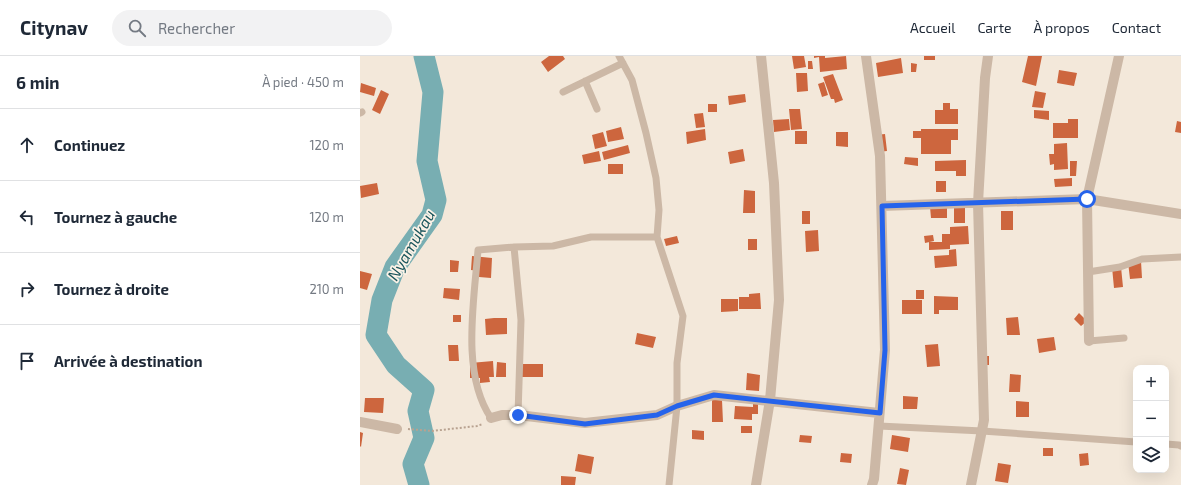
<!DOCTYPE html>
<html lang="fr">
<head>
<meta charset="utf-8">
<style>
  :root { --surface:#fff; --page:#f2f2f3; --text:#1f2937; --muted:#747a83; --line:#e0e1e3 }
  body { margin:0; font-family:"Exo 2",sans-serif; background:var(--page); color:var(--text) }
  .controls { position:absolute; right:12px; bottom:12px; display:grid; overflow:hidden; border-radius:8px; box-shadow:0 4px 16px #0002 }
  .controls button { width:36px; height:36px; display:grid; place-items:center; padding:0; border:0; border-bottom:1px solid var(--line); background:var(--surface); color:var(--text); font:20px sans-serif }
  .stop { position:absolute; width:12px; height:12px; margin:-9px; border:3px solid #2563eb; border-radius:50%; background:#fff }
  .stop.end { background:#2563eb; border-color:#fff; box-shadow:0 1px 4px #0008 }
  .list { margin:0; padding:0; list-style:none }
  h2 { display:flex; justify-content:space-between; align-items:center; height:52px; margin:0; padding:0 16px; font-size:17px }
  h2 small { font-size:13px; font-weight:400; color:var(--muted) }
  .list li { display:grid; grid-template-columns:26px 1fr auto; gap:12px; align-items:center; box-sizing:border-box; height:72px; padding:0 16px; border-top:1px solid var(--line) }
  .list b { display:block; font-size:15px; white-space:nowrap }
  .list em { font-size:13px; font-style:normal; color:var(--muted) }
  .icon { flex:none; width:22px; height:22px; fill:none; stroke:currentColor; stroke-width:2; stroke-linecap:round; stroke-linejoin:round }
  .map { position:relative; flex:none; width:821px; height:429px; overflow:hidden }
  header { display:flex; align-items:center; gap:24px; box-sizing:border-box; height:56px; padding:0 20px; background:var(--surface); border-bottom:1px solid var(--line) }
  header strong { font-size:19px }
  nav { display:flex; gap:22px; margin-inline-start:auto; font-size:14px }
  .search { width:280px; height:36px; background:var(--page); display:flex; align-items:center; gap:10px; box-sizing:border-box; padding:0 14px; border-radius:22px; color:var(--muted); font-size:15px }
  main { display:flex }
  aside { flex:1; background:var(--surface) }
  .map>svg:first-child { display:block }
  .lines { fill:none; stroke-linecap:round; stroke-linejoin:round }
  .river { stroke:#78aeb2; stroke-width:21 }
  .building { fill:#cd663e }
  .path { stroke:#b8a290; stroke-width:2; stroke-dasharray:2 2; stroke-linecap:butt }
  .lane { stroke:#ccb8a6; stroke-width:7 }
  .street { stroke:#ccb8a6; stroke-width:10 }
  .route { stroke:#2563eb; stroke-width:5 }
  .labels { text-anchor:middle; stroke-width:3.5; stroke-linejoin:round; paint-order:stroke }
  .water-label { font-size:16px; font-style:italic; fill:#1a555c; stroke:#fbf2e7 }
</style>
</head>
<body>
<header>
<strong>Citynav</strong>
<div class="search"><svg class="icon" aria-label="search" viewBox="0 0 24 24"><circle cx="10" cy="10" r="6"/><path d="M15 15l6 6"/></svg>Rechercher</div>
<nav><a>Accueil</a><a>Carte</a><a>À propos</a><a>Contact</a></nav>
</header>
<main>
<aside>
<h2>6 min<small>À pied · 450 m</small></h2>
<ul class="list">
<li><svg class="icon" aria-label="ahead" viewBox="0 0 24 24"><path d="M12 20V5M6 11l6-6 6 6"/></svg><div><b>Continuez</b></div><em>120 m</em></li>
<li><svg class="icon" aria-label="left" viewBox="0 0 24 24"><path d="M17 20v-9H6M10 6l-5 5 5 5"/></svg><div><b>Tournez à gauche</b></div><em>120 m</em></li>
<li><svg class="icon" aria-label="right" viewBox="0 0 24 24"><path d="M7 20v-9h11M14 6l5 5-5 5"/></svg><div><b>Tournez à droite</b></div><em>210 m</em></li>
<li><svg class="icon" aria-label="arrive" viewBox="0 0 24 24"><path d="M6 21V4h12l-3 4 3 4H6"/></svg><div><b>Arrivée à destination</b></div></li>
</ul>
</aside>
<div class="map">
<svg width="821" height="429" viewBox="0 0 821 429">
  <rect width="100%" height="100%" fill="#f3e8da"/>
  <g class="lines">
    <path class="river" d="M59,429L53,408L64,382L58,355L64,334L36,309L16,279L22,244L35,211L72,159L76,144L67,105L73,36L64,0"/>
  </g>
  <path class="building" d="M189,0H203L205,3L188,16L181,6Z
    M432,0H444L446,11L434,13Z
    M454,0H465V2L486,0L487,13L460,16L459,1L454,2Z
    M564,0H575V4H564Z
    M668,0H682L676,30L662,26Z
    M541,2L543,17L518,21L516,7Z
    M448,5H452L453,13H448Z
    M551,7L557,8L556,16H551Z
    M699,14L717,17L714,30L697,27Z
    M436,17H447L448,35L437,36Z
    M473,18L483,44L475,47L474,43H471L463,21Z
    M464,26L468,39L462,41L458,28Z
    M1,27L16,32L14,40L0,36Z
    M21,34L29,38L20,58L12,54Z
    M675,35L686,37L683,52L672,51Z
    M385,38L386,46L369,49L368,40Z
    M583,47H590V53H598V68H575V54H583Z
    M348,48H357V56H348Z
    M429,53H440L442,73L431,74Z
    M674,54L689,55V64L674,62Z
    M343,57L345,71L336,72L334,58Z
    M429,63L430,74L414,76L413,64Z
    M708,63H718V82H693V67H708Z
    M817,65L821,66V77L815,76Z
    M261,71L264,83L248,86L246,75Z
    M345,73L346,84L327,88L326,76Z
    M561,73H598V84H591V98H561V82H553V75H561Z
    M435,75H447V88H435Z
    M243,76L247,90L235,93L232,79Z
    M476,76H488V91L476,90Z
    M525,78L527,95L518,96L516,79Z
    M707,87L708,113L694,114V108L690,109L689,98H694V88Z
    M268,89L270,97L244,104L242,96Z
    M383,93L385,105L370,108L368,96Z
    M239,95L241,105L224,108L222,99Z
    M545,101L558,102V110L544,108Z
    M606,104V120H596V115H575V105Z
    M710,105H717L716,120H710Z
    M248,108H263V118H248Z
    M712,122V130L695,131L694,123Z
    M576,125H586V136H576Z
    M17,127L19,138L1,142L0,130Z
    M384,134L395,135V157H383Z
    M587,150V162H571L570,151Z
    M594,150H605V167H594Z
    M442,155H450V168H442Z
    M641,155H653V174H641Z
    M608,170L609,188L590,189V193L569,194V186H582V178H590V171Z
    M458,174L459,195L446,196L445,175Z
    M573,179L574,185L565,187L564,180Z
    M317,180L319,187L306,190L304,183Z
    M388,183H397V194H388Z
    M596,193L597,210L575,212L574,200L589,199V194Z
    M112,200L132,202L131,222L119,221V215L111,214Z
    M90,204L99,205L98,216H90Z
    M781,205L782,222L770,223L768,206Z
    M752,211H761L763,231L754,232Z
    M0,215L12,218L7,234L0,232Z
    M84,232L100,233L99,244L83,242Z
    M556,234H564V243H556Z
    M400,237L401,253H379V241H389V238Z
    M574,240L598,241V254H579V258H574Z
    M361,243H378V255L361,256Z
    M542,244H562V258H542Z
    M719,257L727,265L721,270L714,263Z
    M93,259H101V266H93Z
    M658,261L660,279H647L646,262Z
    M134,262H147V278L126,279L125,263Z
    M277,277L296,281L293,292L275,288Z
    M694,281L696,294L679,297L677,283Z
    M578,288L580,310L567,311L565,289Z
    M88,289H98L99,305H89Z
    M622,300H629V309H622Z
    M133,305L134,321H129L130,326L120,327V322H110V307Z
    M137,306L146,307V321H136Z
    M162,308H183V321H162Z
    M387,317L400,319L399,335L386,334Z
    M650,318L661,319L660,336H649Z
    M543,340L558,341L557,353H543Z
    M5,342H24L23,357L4,356Z
    M352,344H362L363,366H352Z
    M656,345L669,346V361H656Z
    M393,346H398V358H392V364L374,363L375,350L393,351Z
    M381,370H392V377H381Z
    M332,374L344,375V384L332,383Z
    M0,376L3,377L1,391L0,390Z
    M440,379L452,380L451,387L439,386Z
    M532,379L550,382L548,396L530,393Z
    M683,392H693V400H683Z
    M481,397L492,398L491,407L480,406Z
    M728,397L729,409L720,410L719,398Z
    M218,398L234,401L231,418L215,415Z
    M638,407L651,409L648,427L635,425Z
    M540,412L549,414L546,429L537,428Z
    M201,420L216,421L215,429H201Z"/>
  <g class="lines">
    <path class="path" d="M48,373L72,375L117,370L123,368"/>
    <path class="lane" d="M259,0L272,24L286,77L296,122L299,154L297,181L323,260L317,307V350L309,429
      M225,25L237,53
      M203,36L263,7
      M0,57L2,56
      M728,216L760,211L782,203L821,201
      M729,285L764,282
      M158,359L161,264L154,191L193,190L231,181H297
      M131,362C101,318 114,246 118,194L154,191
      M519,370L622,375L776,386
      M806,388L819,389L821,390"/>
    <path class="street" d="M506,0L520,100L525,294L514,423L512,429
      M522,150L727,143L821,158
      M729,285L727,143L759,0
      M131,362L142,359H158L225,367L297,359L317,350L354,339L519,357
      M0,366L37,373
      M396,429L410,344L419,244L414,127L401,0
      M611,429L624,364L618,147L625,22L628,0"/>
  </g>
  <g class="lines">
    <path class="route" d="M158,359L225,368L297,359L317,350L354,339L520,357L525,294L522,150L727,143"/>
  </g>
  <g class="labels">
    <g class="water-label">
      <text transform="translate(51 189) rotate(-60)" y="6">Nyamukau</text>
    </g>
  </g>
</svg>
<div class="controls">
<button>+</button>
<button>−</button>
<button><svg class="icon" aria-label="layers" viewBox="0 0 24 24"><path d="M12 4l9 5-9 5-9-5zM3 14l9 5 9-5"/></svg></button>
</div>
<div class="stop" style="left:727px;top:143px"></div>
<div class="stop end" style="left:158px;top:359px"></div>
</div>
</main>
</body>
</html>
